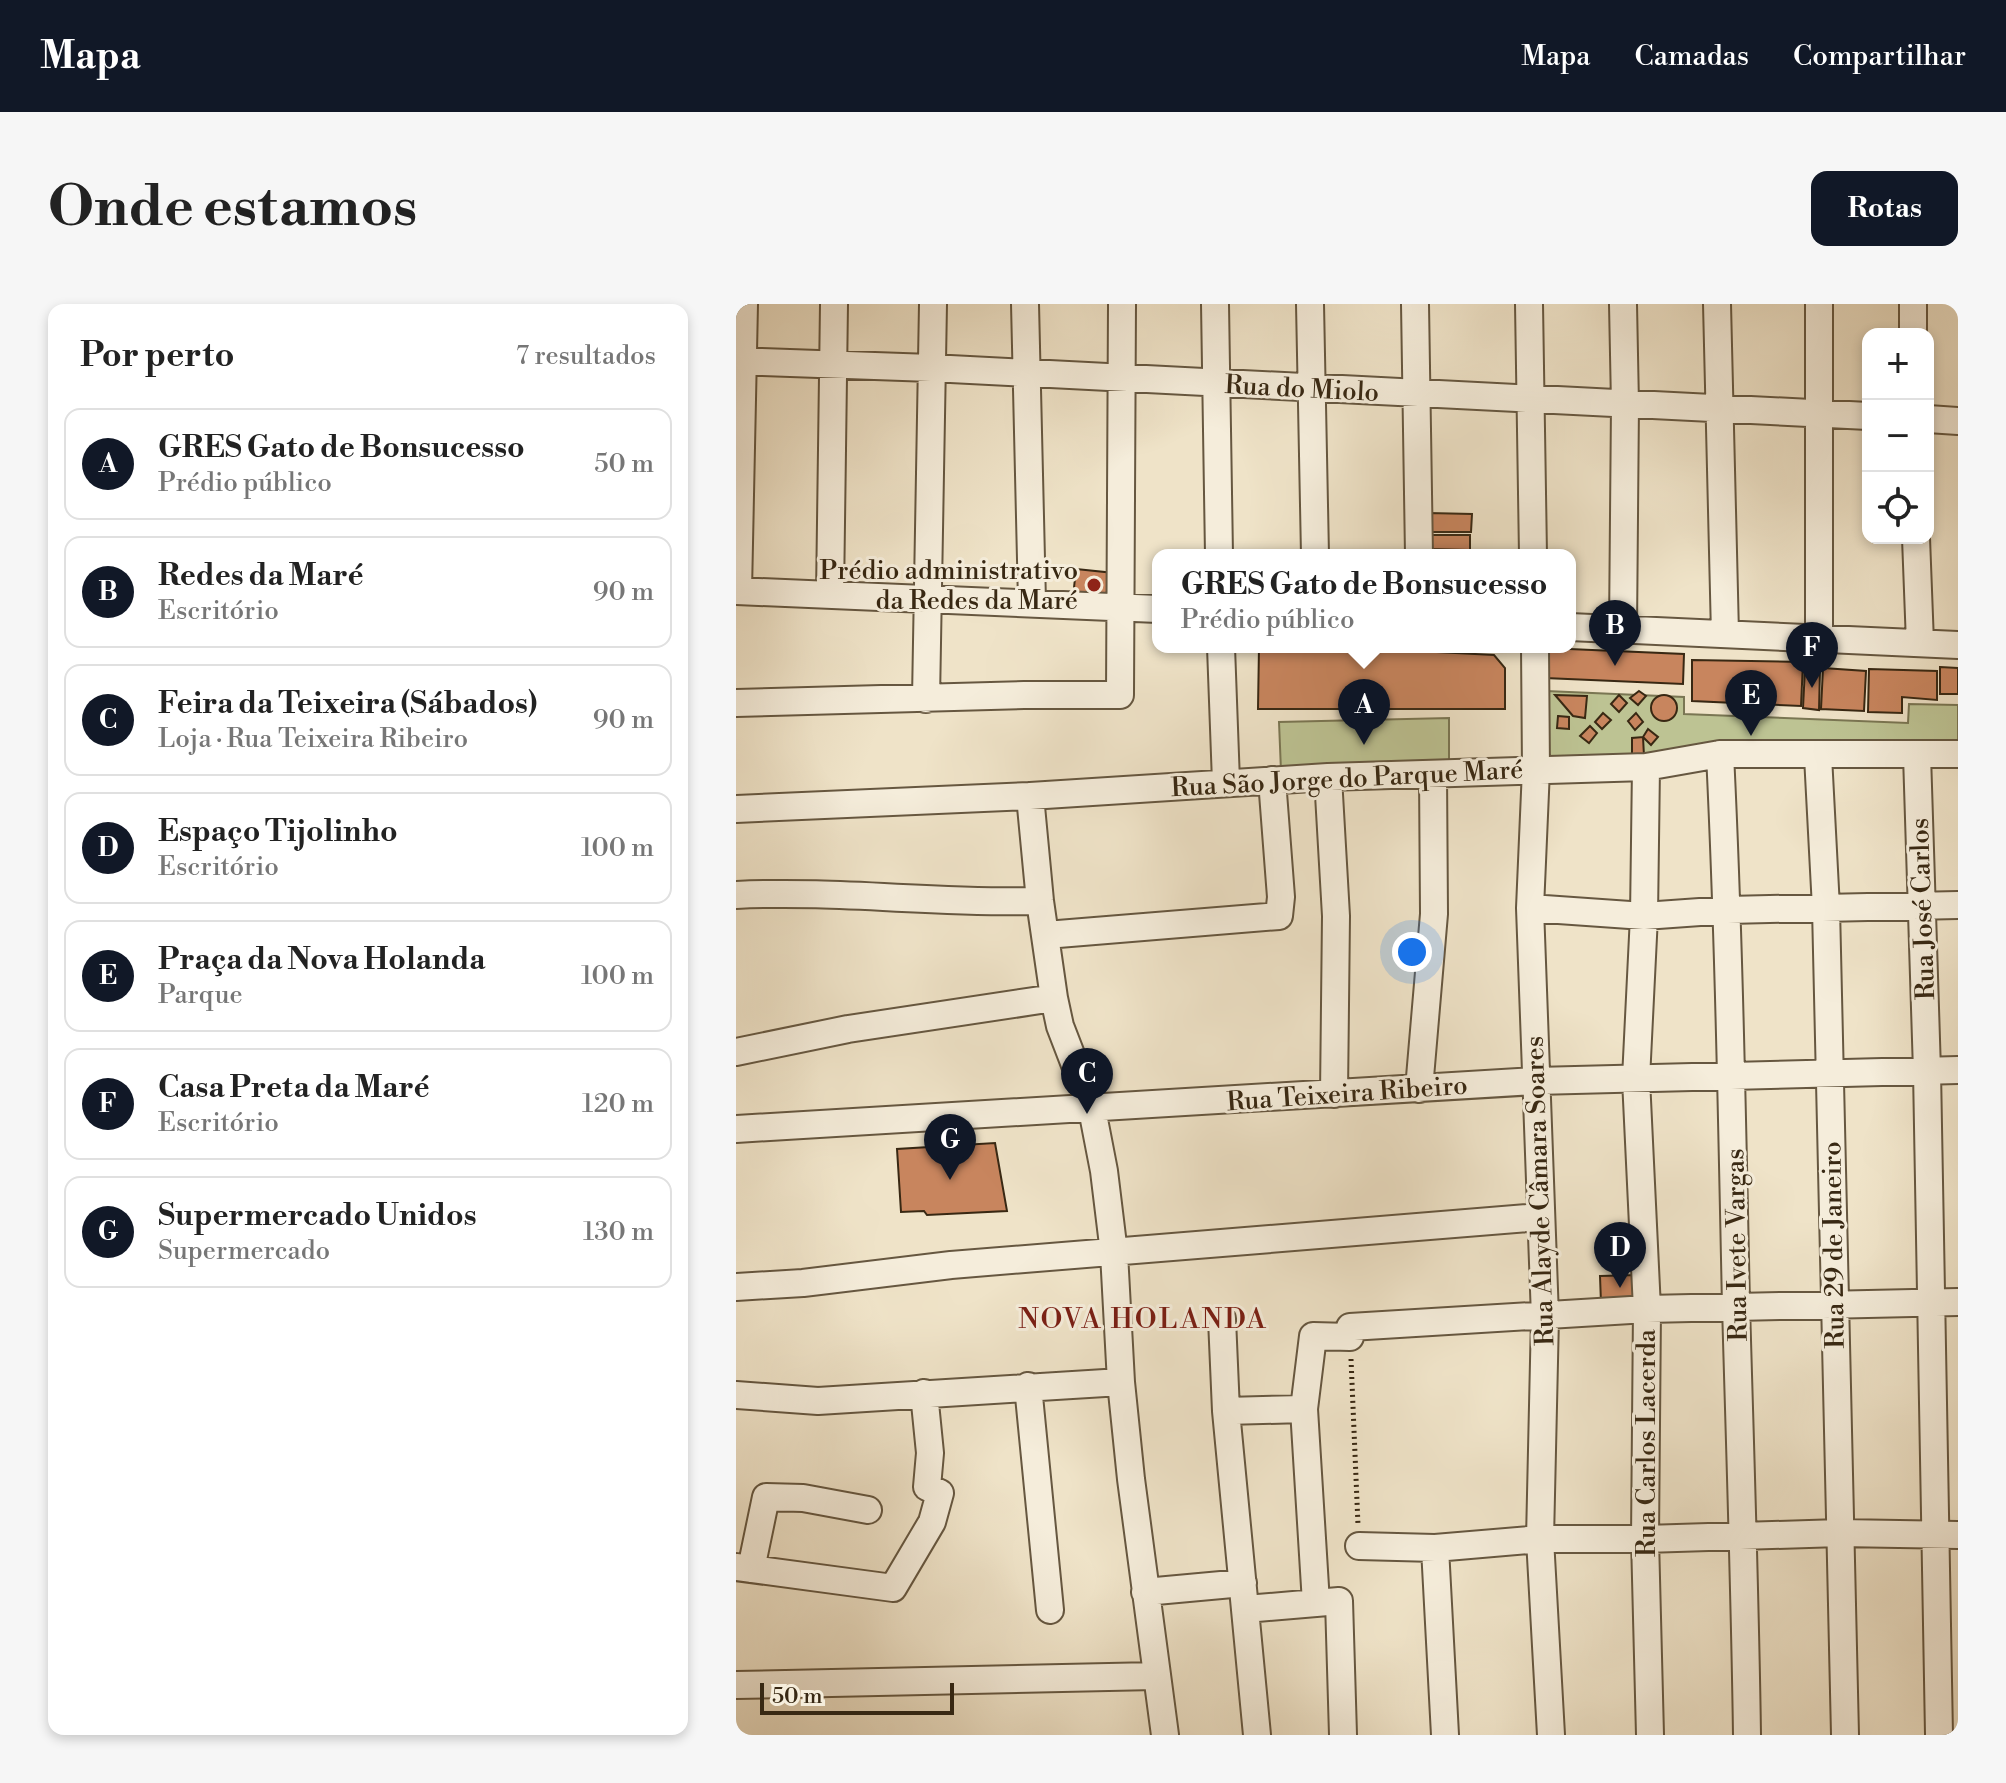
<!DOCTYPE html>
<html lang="pt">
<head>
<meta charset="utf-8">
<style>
  :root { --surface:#fff; --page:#f6f6f6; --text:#222; --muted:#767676; --line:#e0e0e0; --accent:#111827 }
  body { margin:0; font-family:"Libre Bodoni",serif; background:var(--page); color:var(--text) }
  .controls { position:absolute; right:24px; top:24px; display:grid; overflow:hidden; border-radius:16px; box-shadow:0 4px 12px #0003 }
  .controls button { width:72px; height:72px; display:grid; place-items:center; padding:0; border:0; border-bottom:2px solid var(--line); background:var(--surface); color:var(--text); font:40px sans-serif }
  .scale { position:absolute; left:24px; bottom:20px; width:194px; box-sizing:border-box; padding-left:8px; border:4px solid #382813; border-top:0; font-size:22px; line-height:28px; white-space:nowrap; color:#382813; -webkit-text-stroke:6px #f5eddb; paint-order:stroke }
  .you { position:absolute; left:676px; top:648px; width:28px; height:28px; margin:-20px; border:6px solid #fff; border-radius:50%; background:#1a73e8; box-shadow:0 0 0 12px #1a73e833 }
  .badge { display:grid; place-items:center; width:52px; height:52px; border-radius:50%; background:var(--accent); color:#fff; font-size:26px; font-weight:700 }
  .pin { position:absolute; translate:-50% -66px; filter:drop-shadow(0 2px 4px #0008) }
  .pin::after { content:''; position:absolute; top:42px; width:28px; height:24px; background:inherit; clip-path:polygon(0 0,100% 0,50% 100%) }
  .popup { position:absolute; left:416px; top:245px; width:424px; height:104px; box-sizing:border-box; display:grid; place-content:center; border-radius:16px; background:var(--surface); filter:drop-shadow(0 2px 6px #0005); font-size:26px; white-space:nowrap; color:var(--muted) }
  .popup b { font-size:30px; color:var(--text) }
  .popup::after { content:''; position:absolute; left:50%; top:100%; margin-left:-16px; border:16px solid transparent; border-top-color:var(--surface) }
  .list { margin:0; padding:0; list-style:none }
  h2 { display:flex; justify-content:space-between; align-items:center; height:104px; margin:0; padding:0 32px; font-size:34px }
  h2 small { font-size:26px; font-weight:400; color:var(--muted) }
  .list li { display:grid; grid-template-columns:52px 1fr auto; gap:24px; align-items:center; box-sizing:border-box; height:112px; margin:0 16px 16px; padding:0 16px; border:2px solid var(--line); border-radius:16px }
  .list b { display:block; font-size:30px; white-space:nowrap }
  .list p { margin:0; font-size:26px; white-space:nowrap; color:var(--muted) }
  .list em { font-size:26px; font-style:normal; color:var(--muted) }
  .icon { flex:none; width:44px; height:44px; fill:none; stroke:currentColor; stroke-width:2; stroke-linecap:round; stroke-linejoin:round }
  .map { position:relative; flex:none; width:1222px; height:1431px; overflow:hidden; border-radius:16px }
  header { display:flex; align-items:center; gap:48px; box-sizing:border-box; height:112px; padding:0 40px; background:var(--accent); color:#fff }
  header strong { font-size:38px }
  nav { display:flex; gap:44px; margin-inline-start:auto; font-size:28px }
  .intro { display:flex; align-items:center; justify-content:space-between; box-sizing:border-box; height:192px; padding:0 48px }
  h1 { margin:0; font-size:56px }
  .button { padding:20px 36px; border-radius:16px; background:var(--accent); color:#fff; font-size:28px; font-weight:700 }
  main { display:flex; gap:48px; padding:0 48px }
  aside { flex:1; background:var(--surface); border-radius:16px; box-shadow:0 4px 12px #0003 }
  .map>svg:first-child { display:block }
  .green { fill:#bdc393; stroke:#7a7653; stroke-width:2 }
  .building { fill:#c8855e; stroke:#382813; stroke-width:2 }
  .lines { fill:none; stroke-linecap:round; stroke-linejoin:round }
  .minor-casing { stroke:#665740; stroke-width:30 }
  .path { stroke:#382813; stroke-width:5; stroke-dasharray:2 4; stroke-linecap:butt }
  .minor { stroke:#f5eddb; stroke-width:26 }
  .poi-dot { fill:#8f2418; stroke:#f5eddb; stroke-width:3 }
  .labels { text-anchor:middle; stroke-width:6; stroke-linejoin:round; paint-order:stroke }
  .street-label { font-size:26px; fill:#382813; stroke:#f5eddb }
  .poi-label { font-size:26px; fill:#382813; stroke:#f5eddb; text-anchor:end }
  .neighbourhood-label { font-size:28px; letter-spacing:2px; fill:#7a1f14; stroke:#f5eddb }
</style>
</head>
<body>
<header>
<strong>Mapa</strong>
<nav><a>Mapa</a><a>Camadas</a><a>Compartilhar</a></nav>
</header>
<div class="intro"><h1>Onde estamos</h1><a class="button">Rotas</a></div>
<main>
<aside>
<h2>Por perto<small>7 resultados</small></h2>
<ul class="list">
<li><span class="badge">A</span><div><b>GRES Gato de Bonsucesso</b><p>Prédio público</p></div><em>50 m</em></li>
<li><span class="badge">B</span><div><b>Redes da Maré</b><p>Escritório</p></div><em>90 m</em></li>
<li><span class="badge">C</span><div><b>Feira da Teixeira (Sábados)</b><p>Loja · Rua Teixeira Ribeiro</p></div><em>90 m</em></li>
<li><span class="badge">D</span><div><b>Espaço Tijolinho</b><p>Escritório</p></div><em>100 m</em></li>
<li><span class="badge">E</span><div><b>Praça da Nova Holanda</b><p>Parque</p></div><em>100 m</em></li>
<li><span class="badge">F</span><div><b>Casa Preta da Maré</b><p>Escritório</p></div><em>120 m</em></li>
<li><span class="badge">G</span><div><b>Supermercado Unidos</b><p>Supermercado</p></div><em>130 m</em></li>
</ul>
</aside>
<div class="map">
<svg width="1222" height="1431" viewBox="0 0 1222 1431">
  <rect width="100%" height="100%" fill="#efe3c8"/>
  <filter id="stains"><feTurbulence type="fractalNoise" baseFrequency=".0025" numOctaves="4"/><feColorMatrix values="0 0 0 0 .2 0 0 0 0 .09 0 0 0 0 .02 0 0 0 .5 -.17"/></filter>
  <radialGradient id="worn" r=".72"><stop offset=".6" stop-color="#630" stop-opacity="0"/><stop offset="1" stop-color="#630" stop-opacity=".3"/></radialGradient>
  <path class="green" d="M810,387L948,393V410L1172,419L1173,400L1222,401V444L808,459Z
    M713,414V462L545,467L543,418Z"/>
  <path class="building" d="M692,209L736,210L735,228H691Z
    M694,231H734V246L692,245Z
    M340,265L378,269L377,295L337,293Z
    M523,343H604L758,351L769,364V405H522Z
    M810,344L948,350L947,380L809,374Z
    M956,356L1067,358L1065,402L956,397Z
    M1204,363L1222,364V390H1204Z
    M1069,364L1084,365L1083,406L1067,404Z
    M1087,364L1130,367L1128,407L1085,405Z
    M1133,365L1201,367V396L1166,393V409L1132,408Z
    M903,387L910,392L902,401L894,394Z
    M819,391L851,392L849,414L837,412Z
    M883,391L891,399L883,408L875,400Z
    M915 404a13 13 0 1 1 26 0a13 13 0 1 1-26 0Z
    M867,409L875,416L866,425L859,418Z
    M900,409L907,418L899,426L892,417Z
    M822,412L833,413V425L821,424Z
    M854,422L861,429L853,439L844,432Z
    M912,425L922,433L915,441L907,433Z
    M907,433L908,452H896V434Z
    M259,839L271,907L191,911L188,907L165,908L161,845Z
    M902,971L903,997L865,999L864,972Z"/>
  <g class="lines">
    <g class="minor-casing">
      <path id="minor" d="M289,0L296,298
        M479,0L483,251
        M574,0L579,251
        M679,0L683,251
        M793,0L797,251
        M887,0L889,100L887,325
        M981,0L989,330
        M1177,30V0
        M0,57L195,64L1132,112
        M1192,115L1222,117
        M1180,234L1184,339
        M0,287L422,305
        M2,287L8,0
        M94,291L98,0
        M834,323L1222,341
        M1083,334V0
        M485,343L490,478
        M799,343L800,465L794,604L809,1013L804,1235L815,1431
        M190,395L197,0
        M0,399L288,391H384L386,0
        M984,450C993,634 996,817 1000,1001C1004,1144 1009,1288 1011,1431
        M1181,451L1191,767L1203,1431
        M1082,452L1090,604L1109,1431
        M910,463L908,612L900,775L911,1005L909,1235L914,1431
        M592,473L600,612L598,790
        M294,492L304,597L318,694L324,722L356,805L368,867L378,949L385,1078L395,1175L429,1431
        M0,505L294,492L592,473L910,463L984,450H1222
        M0,591C101,586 203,600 304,597
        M794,604L908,612L992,606L1222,601
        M310,631L543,612L545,593L536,476
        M0,748L112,725L318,694
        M683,785L698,610L697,470
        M0,825L800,777L1222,766
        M0,983L67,979L215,961L804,913
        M486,1015L490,1107L521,1431
        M614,1023L911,1005L1222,998
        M292,1082L314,1306
        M0,1091L82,1097L385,1078
        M490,1107L568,1105
        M623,1242L699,1244L804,1235H909L1104,1229L1222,1231
        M699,1244L709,1431
        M0,1263L157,1284L196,1218L204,1189L191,1183L194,1149L188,1089
        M15,1265L30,1193L67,1194L132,1206
        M409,1288L507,1279
        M510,1305L580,1299
        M0,1381L419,1372
        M607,1431L603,1297L580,1299L568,1105L577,1032L614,1033"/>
    </g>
    <path class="path" d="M615,1055L622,1221"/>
    <use href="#minor" class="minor"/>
  </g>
  <circle class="poi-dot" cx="358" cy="281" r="8"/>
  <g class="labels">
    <g class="street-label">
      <text transform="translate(566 84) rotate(3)" y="9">Rua do Miolo</text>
      <text transform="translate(611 474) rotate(-3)" y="9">Rua São Jorge do Parque Maré</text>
      <text transform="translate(1186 605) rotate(-92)" y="9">Rua José Carlos</text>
      <text transform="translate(611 789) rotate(-4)" y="9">Rua Teixeira Ribeiro</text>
      <text transform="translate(803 887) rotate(-92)" y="9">Rua Alayde Câmara Soares</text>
      <text transform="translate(1000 941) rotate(-91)" y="9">Rua Ivete Vargas</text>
      <text transform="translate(1097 941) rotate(-91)" y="9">Rua 29 de Janeiro</text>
      <text transform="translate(910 1139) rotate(-90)" y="9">Rua Carlos Lacerda</text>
    </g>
    <g class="poi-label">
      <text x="342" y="275">Prédio administrativo<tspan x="342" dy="30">da Redes da Maré</tspan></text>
    </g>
    <g class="neighbourhood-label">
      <text x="407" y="1024">NOVA HOLANDA</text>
    </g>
  </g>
  <rect width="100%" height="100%" filter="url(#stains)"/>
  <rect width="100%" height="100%" fill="url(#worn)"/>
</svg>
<div class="controls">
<button>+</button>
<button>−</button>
<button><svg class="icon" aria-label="locate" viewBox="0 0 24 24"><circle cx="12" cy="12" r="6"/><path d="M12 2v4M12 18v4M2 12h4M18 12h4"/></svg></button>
</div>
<div class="scale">50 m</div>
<div class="you"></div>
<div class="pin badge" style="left:628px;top:441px">A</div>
<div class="popup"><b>GRES Gato de Bonsucesso</b>Prédio público</div>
<div class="pin badge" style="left:879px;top:362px">B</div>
<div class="pin badge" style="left:351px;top:810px">C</div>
<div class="pin badge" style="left:884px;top:984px">D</div>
<div class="pin badge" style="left:1015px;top:432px">E</div>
<div class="pin badge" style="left:1076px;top:384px">F</div>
<div class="pin badge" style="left:214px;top:876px">G</div>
</div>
</main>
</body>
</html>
